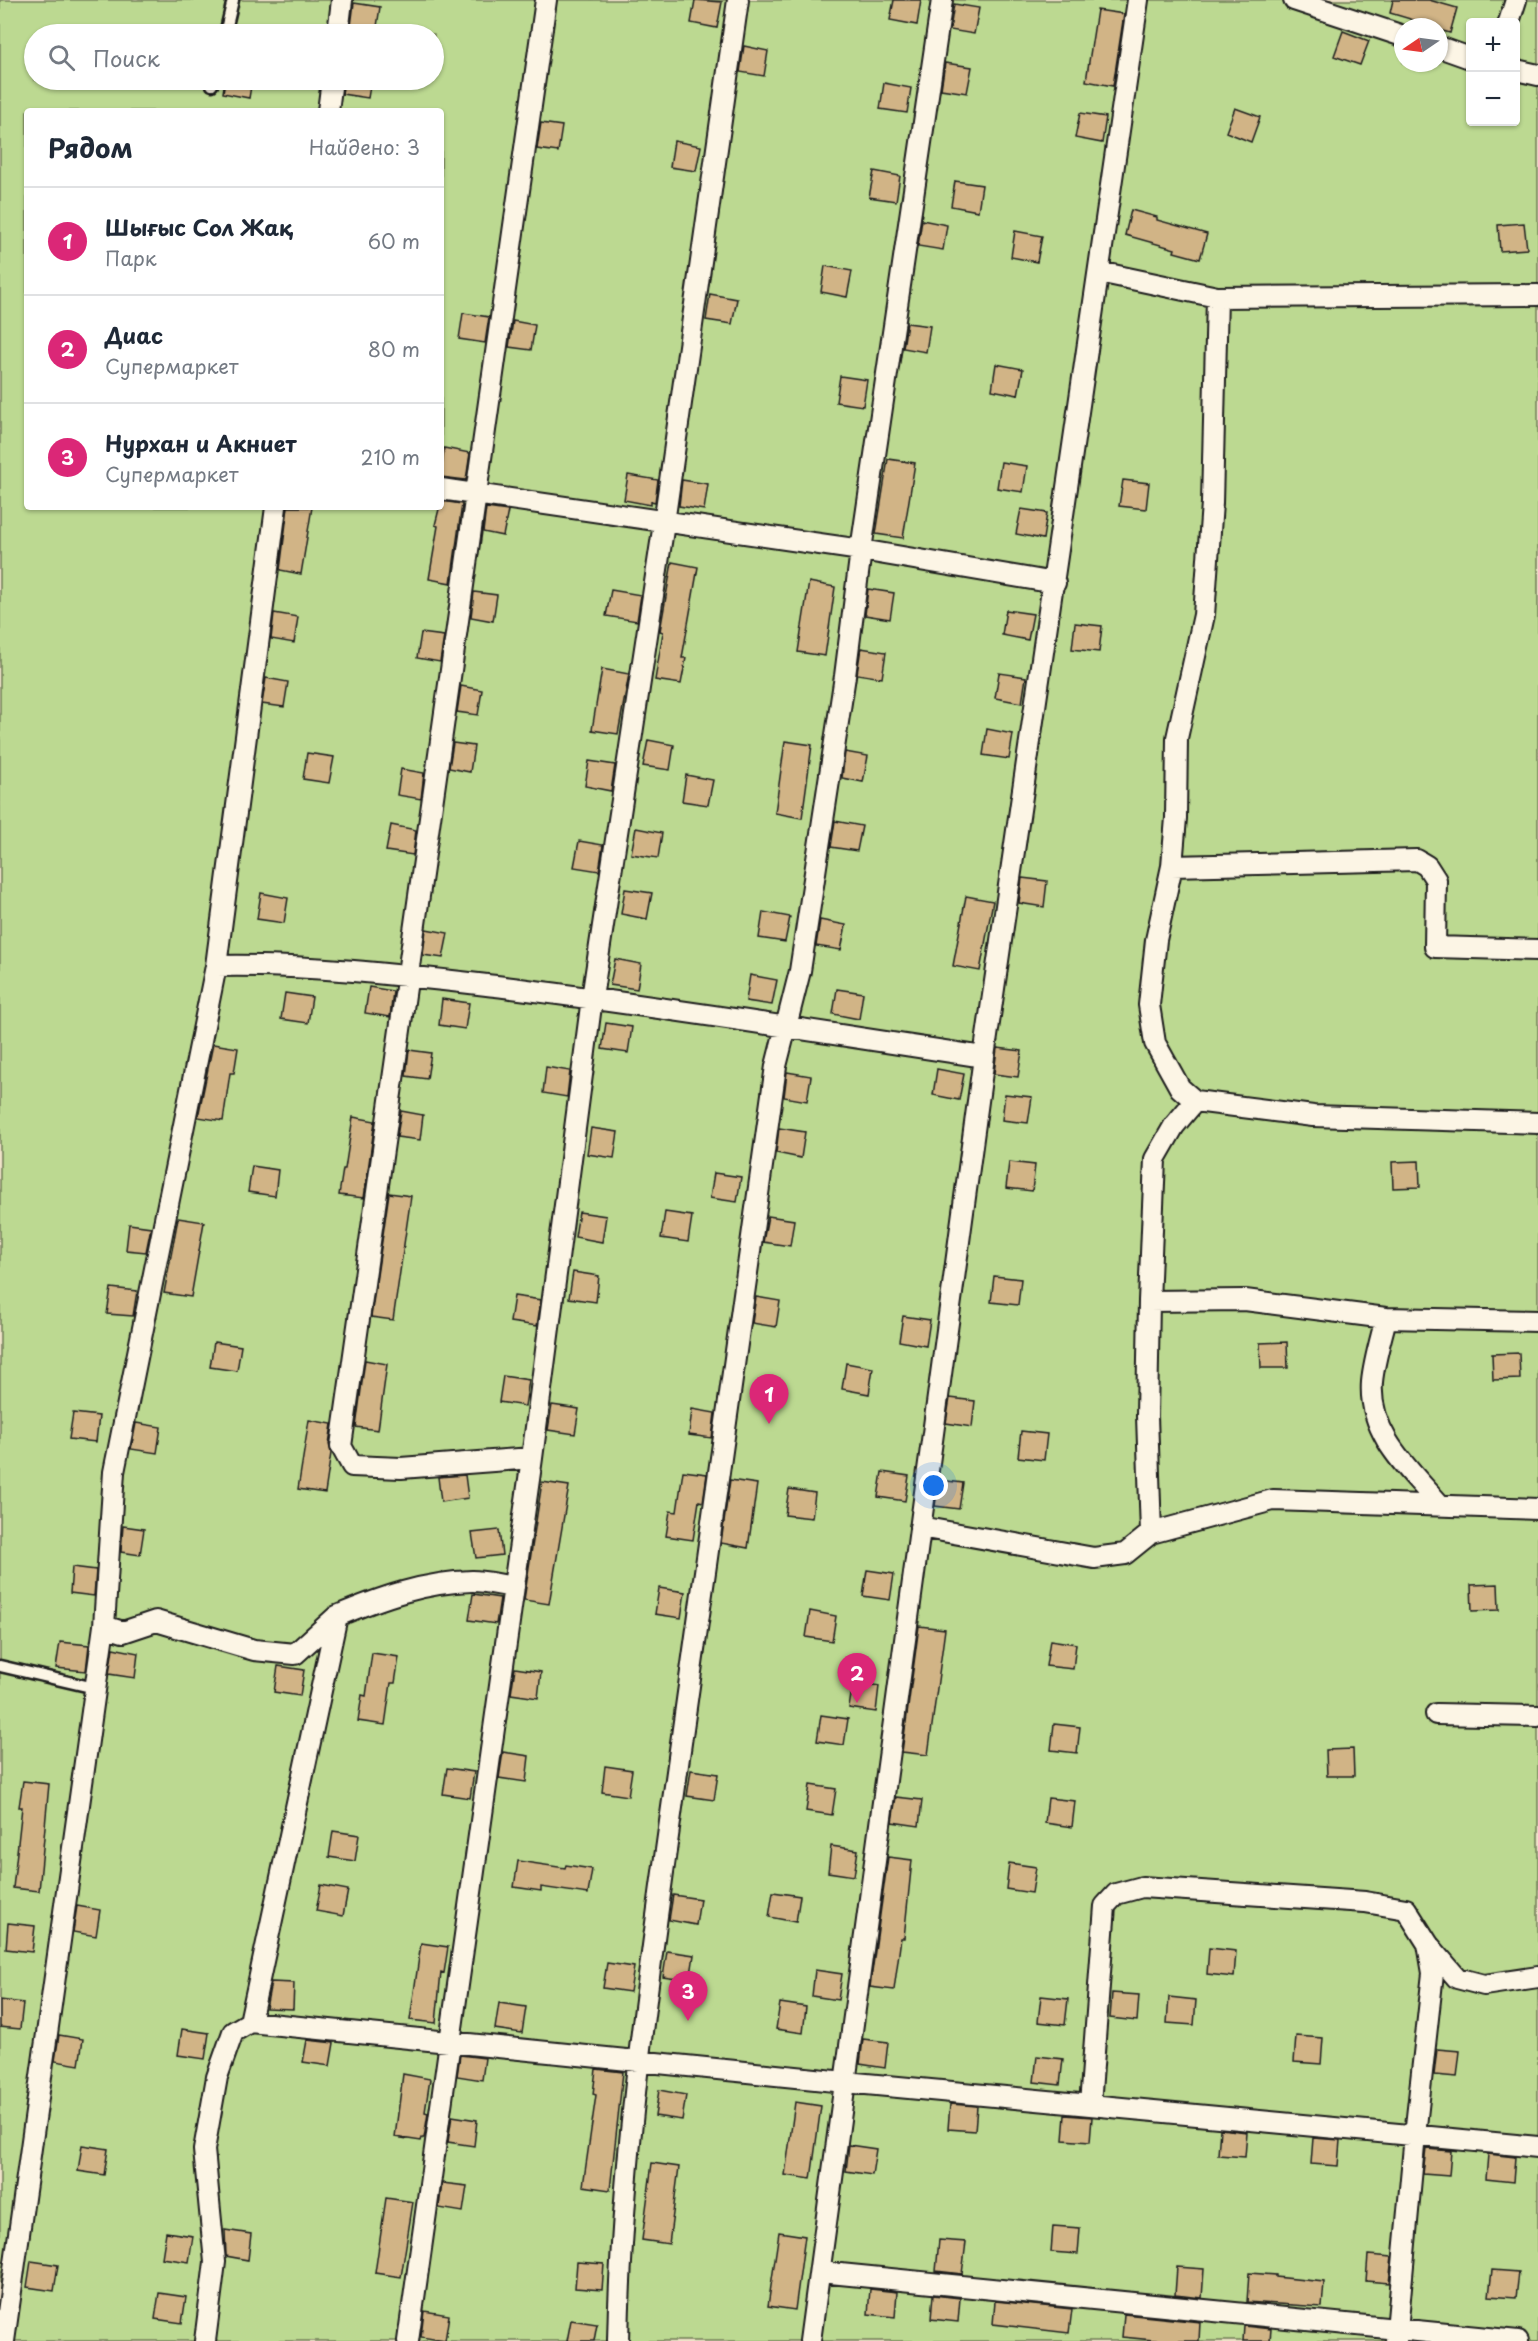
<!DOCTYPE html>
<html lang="ru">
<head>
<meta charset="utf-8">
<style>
  :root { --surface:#fff; --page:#f6f6f7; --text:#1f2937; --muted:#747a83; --line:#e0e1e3; --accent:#db2777 }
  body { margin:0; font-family:"Playpen Sans",sans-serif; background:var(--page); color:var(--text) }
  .controls { position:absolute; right:18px; top:18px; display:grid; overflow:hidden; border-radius:6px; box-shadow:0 2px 4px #0004 }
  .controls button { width:54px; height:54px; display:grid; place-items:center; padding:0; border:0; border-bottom:2px solid var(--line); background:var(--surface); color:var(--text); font:30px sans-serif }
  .compass { position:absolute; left:1394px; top:18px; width:54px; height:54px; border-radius:50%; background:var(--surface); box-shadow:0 2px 4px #0004; rotate:257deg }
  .you { position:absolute; left:934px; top:1486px; width:21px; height:21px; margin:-15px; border:4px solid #fff; border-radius:50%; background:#1a73e8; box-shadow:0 0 0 9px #1a73e833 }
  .badge { display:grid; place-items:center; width:39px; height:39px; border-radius:50%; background:var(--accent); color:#fff; font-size:20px; font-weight:700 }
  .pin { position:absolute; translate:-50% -50px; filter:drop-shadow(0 2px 3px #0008) }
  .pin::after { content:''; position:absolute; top:32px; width:21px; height:18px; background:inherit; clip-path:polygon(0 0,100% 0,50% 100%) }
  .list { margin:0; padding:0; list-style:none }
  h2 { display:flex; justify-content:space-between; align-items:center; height:78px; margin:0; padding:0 24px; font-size:26px }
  h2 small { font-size:20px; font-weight:400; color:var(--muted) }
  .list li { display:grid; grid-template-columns:39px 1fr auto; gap:18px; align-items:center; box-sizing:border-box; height:108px; padding:0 24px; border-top:2px solid var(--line) }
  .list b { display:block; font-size:22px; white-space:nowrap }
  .list p { margin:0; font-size:20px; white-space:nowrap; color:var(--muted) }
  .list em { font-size:20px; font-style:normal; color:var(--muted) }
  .icon { flex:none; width:33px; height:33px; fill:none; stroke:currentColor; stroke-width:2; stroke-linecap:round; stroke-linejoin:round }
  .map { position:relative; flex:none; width:1538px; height:2341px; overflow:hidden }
  .search { position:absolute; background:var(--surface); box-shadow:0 2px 4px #0004; left:24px; top:24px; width:420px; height:66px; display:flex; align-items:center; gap:15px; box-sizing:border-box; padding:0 21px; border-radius:33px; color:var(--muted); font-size:22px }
  .panel { position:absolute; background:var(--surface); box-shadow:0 2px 4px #0004; left:24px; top:108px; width:420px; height:402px; border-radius:6px }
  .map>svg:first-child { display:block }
  .green { fill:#bcd991; stroke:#6c7a56; stroke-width:1.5; fill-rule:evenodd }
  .building { fill:#d1b486; stroke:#1c1c1c; stroke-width:1.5 }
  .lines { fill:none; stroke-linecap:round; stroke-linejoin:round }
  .lane-casing { stroke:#1c1c1c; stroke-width:15 }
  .street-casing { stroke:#1c1c1c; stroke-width:24 }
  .lane { stroke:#fcf5e5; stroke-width:10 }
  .street { stroke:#fcf5e5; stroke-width:20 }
</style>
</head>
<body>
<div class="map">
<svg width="1538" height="2341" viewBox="0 0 1538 2341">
  <rect width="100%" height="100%" fill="#efe2c8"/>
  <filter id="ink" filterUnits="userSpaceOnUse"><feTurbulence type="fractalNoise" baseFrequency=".0167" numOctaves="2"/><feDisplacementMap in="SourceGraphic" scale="12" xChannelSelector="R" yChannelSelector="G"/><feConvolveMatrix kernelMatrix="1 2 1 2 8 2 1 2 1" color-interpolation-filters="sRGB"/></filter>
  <g filter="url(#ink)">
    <path class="green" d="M0,0H1538V2341H0ZM1470,22H1516V122H1470ZM1403,27H1439V63H1403ZM34,34H434V80H34ZM27,111H441V507H27Z"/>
    <path class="building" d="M695,0L722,2L717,28L691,23Z
      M894,0H921L917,25L890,20Z
      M1393,0H1429L1457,8L1450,33L1439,30V27L1424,26V23L1390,13Z
      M354,3L380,7L376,33L350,34Z
      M954,4L979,8L974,34L950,30Z
      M1097,10L1124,14L1113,86L1086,81Z
      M1343,31L1369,41L1360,65L1334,56Z
      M744,46L768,51L764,76L740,72Z
      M945,63L972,67L967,93L941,89Z
      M225,80H252L249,98L223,93Z
      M344,80H371L368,98L342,94Z
      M884,83L911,88L907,113L880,109Z
      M1235,108L1260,117L1251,142L1226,132Z
      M1080,113L1106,117L1102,143L1075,138Z
      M541,123L562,126L558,152L537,149Z
      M674,141L701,146L696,171L670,167Z
      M874,171L900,176L896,201L869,197Z
      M955,181L982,185L978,211L951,206Z
      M1131,210L1157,217V220L1207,234L1200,259L1174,252L1175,249L1125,235Z
      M922,220L947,225L943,250L918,246Z
      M1524,223L1527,249L1500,251L1498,225Z
      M1015,231L1042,236L1037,262L1011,257Z
      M825,266L852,271L847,297L821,292Z
      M710,294L737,299L732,324L706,320Z
      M463,313L489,317L485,343L459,339Z
      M513,321L535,325L531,350L509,347Z
      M907,323L930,326L926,352L903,348Z
      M996,364L1023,369L1018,395L992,390Z
      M840,376L867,380L863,406L836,402Z
      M444,448L470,453L466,480L441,477Z
      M888,459L915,463L903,538L876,534Z
      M1001,462L1027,466L1023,492L997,488Z
      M628,475L658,480L655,502L651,501V505L624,500Z
      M682,480L708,484L704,510L679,506Z
      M1123,480L1149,483L1146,509L1119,506Z
      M441,501L462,504L451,583L429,579L438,526L435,525Z
      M288,507H312L301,574L280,570Z
      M486,508L508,511L503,536L483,532Z
      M1021,509L1047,513L1043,539L1016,534Z
      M672,562L698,567L682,658H686L681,684L655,680L663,632L660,631Z
      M809,582L835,587L825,656L798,652Z
      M868,589L894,593L890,619L865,615Z
      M611,590L641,595L637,621L606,616Z
      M474,592L497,595L493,621L471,617Z
      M1006,610L1033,614L1028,640L1002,635Z
      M274,613L298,617L294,643L271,639Z
      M1075,623L1102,626L1099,652L1072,649Z
      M421,633L444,636L440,662L417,658Z
      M861,648L886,652L882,678L857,674Z
      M602,669L629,674L618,734L592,730Z
      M999,673L1026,677L1022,703L995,698Z
      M266,678L288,682L284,707L262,704Z
      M461,686L482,690L478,715L457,712Z
      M987,729L1013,734L1009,759L983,755Z
      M648,740L674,745L670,770L643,766Z
      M785,741L812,745L802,818L775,813Z
      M453,743L474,746L470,772L449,768Z
      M845,752L868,756L863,782L842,778Z
      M307,753L334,757L329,783L303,779Z
      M589,761L615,765L611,791L585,786Z
      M401,769L424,773L421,799L397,795Z
      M686,775L713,780L708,805L682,801Z
      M835,821L862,826L857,851L831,847Z
      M391,825L416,830L413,855L386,851Z
      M636,828L662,833L658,858L631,854Z
      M579,841L603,845L599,871L574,867Z
      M1022,878L1047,881L1044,907L1019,903Z
      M625,889L652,893L647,919L621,914Z
      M261,893L288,898L284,923L257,919Z
      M966,896L993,901L980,971L953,966Z
      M763,912L790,917L785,942L759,938Z
      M820,920L846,925L841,950L816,946Z
      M426,929L448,933L443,958L423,955Z
      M615,959L641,964L637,989L610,985Z
      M750,975L777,980L772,1005L746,1001Z
      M369,987L393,991L390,1017L365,1013Z
      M837,989L863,993L859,1019L833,1014Z
      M285,993L312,997L308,1023L281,1019Z
      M442,999L469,1003L465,1029L439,1025Z
      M606,1023L632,1027L628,1053L602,1049Z
      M213,1044L238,1048L234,1073H230L223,1121L198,1117Z
      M997,1048L1022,1051L1018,1077L994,1074Z
      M409,1050L431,1053L427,1079L406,1076Z
      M546,1067L570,1071L567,1097L543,1093Z
      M937,1069L964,1074L959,1100L933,1095Z
      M787,1072L811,1076L807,1101L784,1097Z
      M1005,1094L1032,1097L1028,1123L1002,1120Z
      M401,1111L423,1115L420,1140L397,1137Z
      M353,1117L375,1121L364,1198L339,1195L343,1169H345Z
      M591,1128L618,1132L614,1158L587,1154Z
      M779,1128L805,1132L801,1158L776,1153Z
      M1419,1161L1420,1187L1393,1188L1392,1162Z
      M1009,1162L1035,1165L1032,1191L1006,1188Z
      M252,1166L278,1170L275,1196L248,1192Z
      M714,1173L741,1177L737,1202L710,1198Z
      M389,1193L411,1196L393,1320L371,1317Z
      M579,1212L606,1216L602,1242L575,1237Z
      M665,1212L692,1216L688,1242L661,1238Z
      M768,1216L794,1220L790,1246L763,1242Z
      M178,1218L204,1222L191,1297L164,1293Z
      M129,1224L151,1227L146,1252L126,1250Z
      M573,1272L599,1276L596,1302L569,1298Z
      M994,1276L1021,1279L1018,1305L991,1302Z
      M111,1288L137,1291L133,1316L107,1314Z
      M514,1296L541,1300L537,1326L510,1322Z
      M756,1297L780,1301L776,1327L752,1323Z
      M903,1316L930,1320L926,1346L899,1341Z
      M214,1342L241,1346L237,1371L210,1367Z
      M1287,1342L1288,1368H1261L1260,1343Z
      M1519,1353L1520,1379L1493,1380L1492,1354Z
      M365,1360L387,1364L378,1430L356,1427Z
      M846,1363L873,1368L869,1394L842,1389Z
      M503,1376L529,1380L525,1406L499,1402Z
      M950,1398L975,1401L972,1427L946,1423Z
      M552,1405L579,1409L575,1434L548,1430Z
      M692,1409L715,1413L712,1438L689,1435Z
      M73,1413L99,1416L96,1442L69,1439Z
      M309,1420L332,1424L329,1444L331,1453L325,1493L298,1489Z
      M136,1423L161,1427L157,1453L131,1449Z
      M1021,1431L1047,1434L1044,1460L1018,1457Z
      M683,1471L707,1474L703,1502L699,1501L693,1540L666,1536L670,1511L677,1512Z
      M882,1472L909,1476L905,1501L878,1497Z
      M465,1475L468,1498L441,1502L438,1477Z
      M730,1480L757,1484L748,1548L721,1543Z
      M939,1480L963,1483L959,1509L935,1506Z
      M542,1482L569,1486L549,1604L524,1600Z
      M789,1489L815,1493L812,1518L785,1515Z
      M123,1526L144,1529L140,1555L121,1552Z
      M499,1530L502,1555L476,1558L472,1533Z
      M72,1567L96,1570L94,1596L70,1593Z
      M867,1570L894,1574L890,1600L863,1596Z
      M1498,1584L1499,1610L1472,1611L1471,1585Z
      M659,1588L685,1592L681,1618L655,1614Z
      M473,1594L500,1598L496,1624L469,1620Z
      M810,1611L836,1616L832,1641L806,1637Z
      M919,1626L945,1629L928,1755L902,1752Z
      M1050,1640L1076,1644L1073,1669L1046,1666Z
      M60,1642L89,1645L86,1671L56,1668Z
      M113,1648L138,1653L135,1678L109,1674Z
      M372,1653L399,1657L395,1683H391L385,1725L358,1721L362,1695L366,1696Z
      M278,1666L304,1670L300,1696L274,1692Z
      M515,1668L541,1672L538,1698L511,1694Z
      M853,1682L879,1686L876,1712L849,1708Z
      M821,1715L848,1719L844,1745L817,1741Z
      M1054,1724L1080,1727L1077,1753L1051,1750Z
      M1353,1749L1354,1776H1327L1326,1750Z
      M503,1752L529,1756L526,1782L499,1778Z
      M605,1766L632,1770L628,1796L602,1792Z
      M447,1768L474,1772L470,1798L443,1794Z
      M691,1770L718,1774L714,1800L687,1796Z
      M23,1781L49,1784L39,1891L13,1888L22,1807H19Z
      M810,1785L836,1789L832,1815L806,1811Z
      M896,1797L922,1800L919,1826L892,1822Z
      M1048,1798L1075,1801L1072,1827L1045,1823Z
      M333,1831L359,1835L355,1861L329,1857Z
      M831,1846L858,1850L854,1876L828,1872Z
      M888,1857L912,1860L904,1938H901L894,1990L870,1987Z
      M518,1861L565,1868L566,1865L592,1869L588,1894L541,1887V1891L514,1887Z
      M1009,1863L1036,1867L1032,1893L1006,1889Z
      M321,1885L348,1890L343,1916L316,1911Z
      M773,1892L800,1896L796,1922L769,1917Z
      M673,1895L700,1899L696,1925L669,1920Z
      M77,1906L100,1910L96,1936L73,1932Z
      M8,1923L35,1926L32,1952L6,1949Z
      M421,1943L448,1947L444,1973L441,1972L436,2023L410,2020Z
      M1209,1948L1236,1951L1234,1977L1207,1974Z
      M667,1951L694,1955L690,1981L663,1977Z
      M607,1963L634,1967L630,1992L603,1988Z
      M815,1970L842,1974L838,2000L812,1996Z
      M271,1982L294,1983L293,2009L266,2008Z
      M1112,1993L1139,1995L1137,2021L1110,2018Z
      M1041,1996L1068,1999L1065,2025L1038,2022Z
      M1169,1997L1196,2000L1194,2025L1167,2023Z
      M0,2000L23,2003L20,2029L0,2027Z
      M499,2003L526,2007L522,2033L495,2029Z
      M780,2003L806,2007L803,2033L776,2029Z
      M182,2029L209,2033L205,2059L178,2055Z
      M59,2035L83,2039L79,2065L55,2061Z
      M1296,2036L1323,2038L1321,2064L1294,2062Z
      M863,2039L888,2042L885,2068L860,2064Z
      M307,2040L334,2043L330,2066L303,2062Z
      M1437,2049L1460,2051L1457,2077L1434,2075Z
      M460,2055L485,2058L482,2080L457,2076Z
      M1037,2056L1063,2059L1060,2085L1034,2082Z
      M596,2069L623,2072L610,2190L583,2186L596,2095L593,2094Z
      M403,2074L430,2079L425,2112L428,2113L424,2138H422L421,2141L395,2137Z
      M659,2090L686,2095L682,2120L655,2116Z
      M795,2102L821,2106L811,2179L785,2175Z
      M950,2104L977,2106L975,2131L948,2129Z
      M1065,2115L1092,2117L1090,2142L1063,2140Z
      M452,2116L477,2120L474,2146L448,2142Z
      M1220,2129L1247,2132L1245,2157L1218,2155Z
      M1313,2138L1340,2140L1338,2166L1311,2164Z
      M82,2145L108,2149L104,2175L78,2171Z
      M849,2145L876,2149L872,2175L846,2171Z
      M1426,2149L1451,2151L1449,2176L1423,2174Z
      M1488,2154L1515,2157L1513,2182L1486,2179Z
      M652,2163L679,2167L669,2244L642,2240Z
      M442,2183L467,2186L463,2212L439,2208Z
      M386,2198L413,2202L401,2277L375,2273Z
      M1053,2226L1080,2228L1078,2254L1051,2252Z
      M225,2230L251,2234L248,2260L226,2256Z
      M166,2232L193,2236L189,2262L162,2258Z
      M779,2232L805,2236L795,2310L768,2306Z
      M939,2240L966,2242L962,2274L936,2271Z
      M1368,2255L1392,2257L1389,2283L1366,2281Z
      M31,2261L58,2265L54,2291L27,2287Z
      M577,2262L604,2264L602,2290L575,2288Z
      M1177,2267L1204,2269L1202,2298L1175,2295Z
      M1492,2270L1519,2272L1516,2298L1489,2296Z
      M1249,2273L1276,2275V2277L1324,2282L1322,2307L1247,2302Z
      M870,2289L897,2292L895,2317L868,2314Z
      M159,2293L186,2297L182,2323L155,2319Z
      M933,2295L960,2298L958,2322L931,2319Z
      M995,2301L1072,2309L1069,2333L993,2324Z
      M424,2311L449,2315L445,2341L421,2337Z
      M1124,2314L1200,2322L1199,2341H1164L1122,2337Z
      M571,2320L597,2324L594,2341H567Z
      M1244,2326L1271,2329L1270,2341H1243Z"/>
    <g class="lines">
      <g class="lane-casing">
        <path id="lane" d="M225,34L233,0
          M212,85L213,80
          M0,1666L95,1688"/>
      </g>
      <g class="street-casing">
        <path id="street" d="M1294,0L1403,36
          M1509,22L1516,0
          M338,34L342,0
          M1439,47L1470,58
          M1516,70L1538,75
          M328,111L332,80
          M1099,272L1217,297L1538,295
          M441,489L861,550L1055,583
          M1172,866L1417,860L1427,866L1436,880L1435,947L1538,950
          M216,966C312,964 408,976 504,987C665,1007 824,1033 984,1057
          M1195,1101L1180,1088L1155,1043L1149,1005L1156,940L1172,866L1176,818L1177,738L1204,615L1212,503L1217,297
          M1149,1301L1245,1300L1386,1318
          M532,1458L401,1468L352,1466L341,1446L546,0
          M1440,1505C1409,1469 1368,1434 1372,1382C1374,1361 1381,1339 1386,1318L1538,1321
          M920,1527L1094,1558L1125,1554L1151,1533L1273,1500L1538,1509
          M1151,1533L1147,1416L1149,1301L1155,1159L1174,1126L1195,1101L1313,1116L1538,1123
          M104,1626L123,1632L156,1621L254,1650L295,1654L337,1616
          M1436,1714L1538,1716
          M250,2022L845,2082L1538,2147
          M1090,2105L1105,1906L1116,1894L1142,1887L1365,1902L1406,1909L1428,1944L1457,1978L1484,1985L1538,1977
          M820,2272L1518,2341
          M4,2341L104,1626L114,1472L216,966L276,507
          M205,2341L215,2262L204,2150L217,2077L233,2032L250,2022L337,1616C380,1598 424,1582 472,1581C486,1581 500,1585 514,1587
          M408,2341L532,1458L592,998L664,523L738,0
          M618,2341C622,2143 653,1946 680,1750C712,1522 744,1294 776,1066L800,971L845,676L861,550L942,0
          M810,2341L984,1057L1138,0
          M1396,2341L1415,2135L1433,1973L1428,1944"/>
      </g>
      <use href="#lane" class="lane"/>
      <use href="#street" class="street"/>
    </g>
  </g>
</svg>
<div class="controls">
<button>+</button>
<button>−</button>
</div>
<svg class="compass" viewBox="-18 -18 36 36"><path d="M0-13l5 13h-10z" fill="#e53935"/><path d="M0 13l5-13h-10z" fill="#747a83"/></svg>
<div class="you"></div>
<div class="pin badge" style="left:769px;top:1424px">1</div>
<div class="pin badge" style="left:857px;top:1703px">2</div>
<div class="pin badge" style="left:688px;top:2021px">3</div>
<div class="search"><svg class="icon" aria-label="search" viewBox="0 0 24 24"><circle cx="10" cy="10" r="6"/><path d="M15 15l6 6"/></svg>Поиск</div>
<section class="panel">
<h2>Рядом<small>Найдено: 3</small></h2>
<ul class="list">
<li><span class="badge">1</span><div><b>Шығыс Сол Жақ</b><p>Парк</p></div><em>60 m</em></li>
<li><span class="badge">2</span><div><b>Диас</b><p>Супермаркет</p></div><em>80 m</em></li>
<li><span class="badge">3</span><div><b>Нурхан и Акниет</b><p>Супермаркет</p></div><em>210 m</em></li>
</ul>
</section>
</div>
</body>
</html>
